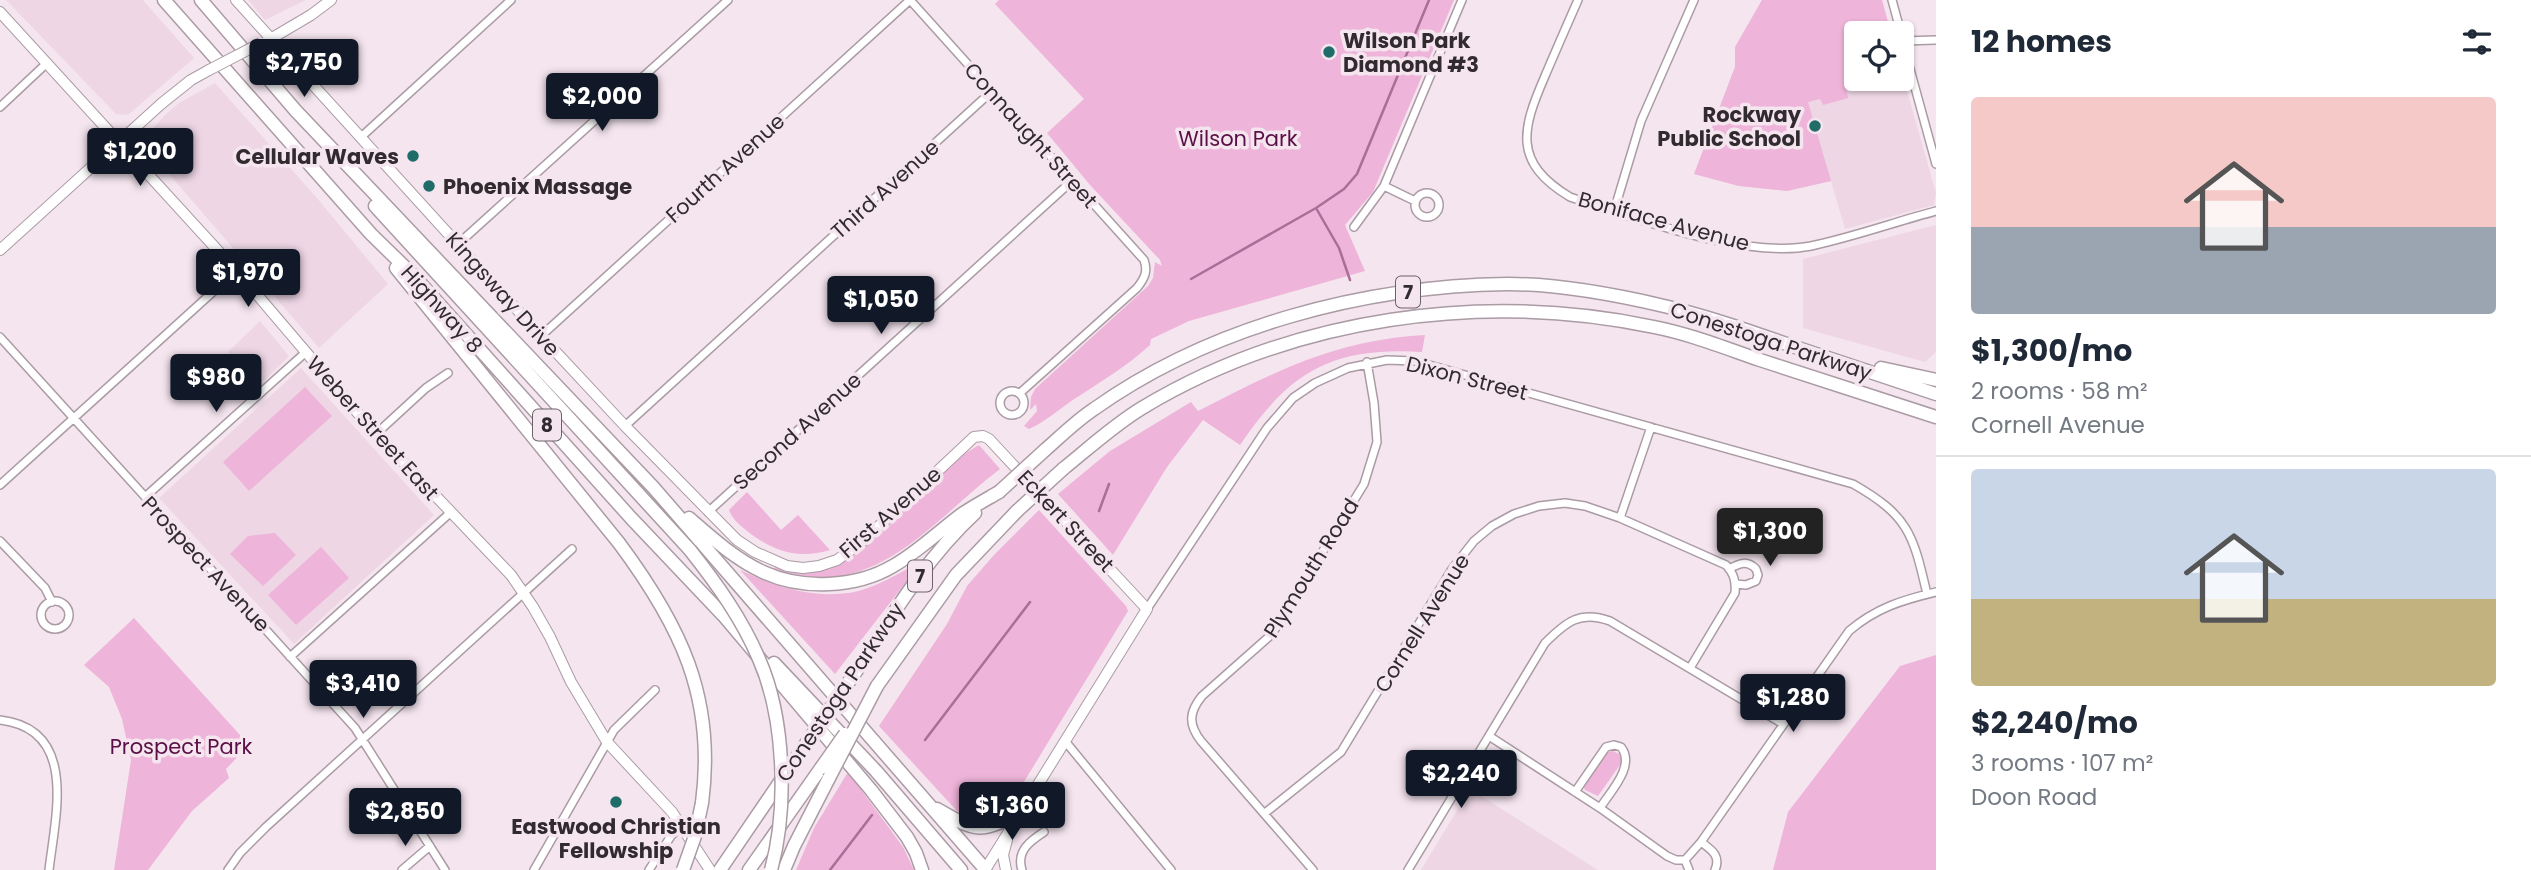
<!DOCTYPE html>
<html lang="en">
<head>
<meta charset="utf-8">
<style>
	:root { --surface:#fff; --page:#f6f6f7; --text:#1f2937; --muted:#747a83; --line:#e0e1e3; --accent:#111827 }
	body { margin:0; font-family:Poppins,sans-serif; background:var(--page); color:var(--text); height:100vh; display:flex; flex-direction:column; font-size:26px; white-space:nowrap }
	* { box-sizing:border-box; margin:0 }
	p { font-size:23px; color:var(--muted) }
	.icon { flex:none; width:38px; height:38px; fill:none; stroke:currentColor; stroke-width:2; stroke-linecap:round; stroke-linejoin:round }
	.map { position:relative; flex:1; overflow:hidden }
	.side { display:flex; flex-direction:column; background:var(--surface); width:595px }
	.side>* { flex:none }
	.fabs { position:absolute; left:1844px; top:21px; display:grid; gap:14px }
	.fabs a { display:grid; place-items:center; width:70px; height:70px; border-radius:7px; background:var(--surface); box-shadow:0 2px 5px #0004; font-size:35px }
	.price { position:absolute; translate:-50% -60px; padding:0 16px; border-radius:7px; background:var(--accent); color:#fff; font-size:23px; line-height:46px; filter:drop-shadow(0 2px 4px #0008) }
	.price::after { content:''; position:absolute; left:50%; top:42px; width:21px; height:16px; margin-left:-10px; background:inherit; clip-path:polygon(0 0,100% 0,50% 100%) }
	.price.active { background:#222; color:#fff }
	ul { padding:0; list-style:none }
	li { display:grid; align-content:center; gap:14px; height:371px; padding:0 35px }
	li+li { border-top:2px solid var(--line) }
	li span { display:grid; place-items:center; height:217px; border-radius:7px; color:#555 }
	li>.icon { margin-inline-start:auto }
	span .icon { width:126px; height:126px; fill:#fffc; stroke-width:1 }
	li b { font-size:30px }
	h2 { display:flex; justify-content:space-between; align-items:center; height:84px; padding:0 35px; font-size:30px }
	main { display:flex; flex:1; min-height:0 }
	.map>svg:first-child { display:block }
</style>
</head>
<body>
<main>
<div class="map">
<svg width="1936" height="870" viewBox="0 0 1936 870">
	<rect width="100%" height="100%" fill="#f5e5ef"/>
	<path fill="#eed6e5" d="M 6,0 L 143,0 L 194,58 L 128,115 L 116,114 Z
		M 248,0 L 306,0 L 265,20 Z
		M 1762,0 L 1882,0 L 1891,33 L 1857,33 L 1857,79 L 1902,79 L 1902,73 L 1936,193 L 1934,205 L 1845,229 L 1831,181 L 1787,191 L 1739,186 L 1694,174 L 1735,67 L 1735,47 Z
		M 215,83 L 317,198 L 388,284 L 319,348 L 145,146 L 146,136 L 164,116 L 179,103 Z
		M 1936,225 L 1936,352 L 1925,362 L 1803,328 L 1803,259 Z
		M 260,321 L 289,356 L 258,387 L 228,352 Z
		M 301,368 L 434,515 L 294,644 L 159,498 Z
		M 1470,789 L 1598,870 L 1421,870 Z"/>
	<path fill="#eeb4d9" d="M 999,0 L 1454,0 L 1373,192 L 1345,225 L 1365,271 L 1189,321 L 1151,339 L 1150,345 C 1128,365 1104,380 1079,396 C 1061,407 1047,421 1029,429 L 1024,426 L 1037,411 L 1036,404 L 1030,410 L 1031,397 L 1035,389 L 1148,286 L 1153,278 L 1155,262 L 1162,266 L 1160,260 L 1090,185 L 1047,133 L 1084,99 L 995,4 Z
		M 1762,0 L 1882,0 L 1890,30 L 1889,33 L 1857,33 C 1857,50 1862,75 1845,83 L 1848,98 L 1823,105 L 1820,99 L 1808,102 L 1831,181 L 1787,191 L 1739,186 L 1694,174 L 1735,67 L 1735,47 Z
		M 1425,335 L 1422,352 C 1332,347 1290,371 1240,445 L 1203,420 L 1167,467 L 1113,555 L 1058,494 L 1110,451 L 1191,402 L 1198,411 C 1276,371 1336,340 1425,335 Z
		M 305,387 L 332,416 L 249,491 L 223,462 Z
		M 979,445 L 1000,469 C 929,523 874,604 774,569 L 775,567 C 842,587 883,530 926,489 L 930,491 L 938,484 L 936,481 L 964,454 Z
		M 747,492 L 781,530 L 798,515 L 830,550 C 798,560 773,551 747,531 C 739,524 733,520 729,510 Z
		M 1039,510 L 1126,606 L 1128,611 L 1019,790 L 988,821 L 971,821 L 956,810 L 879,726 L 947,624 L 967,586 L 994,555 Z
		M 275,533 L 296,555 L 263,586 L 230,554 L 248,536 Z
		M 321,547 L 349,578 L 296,625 L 268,595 Z
		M 923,560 L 835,674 L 740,570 C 775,586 810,598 849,593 C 875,589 901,572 923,560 Z
		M 134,618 L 249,745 L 226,769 L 229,778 L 192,811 L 148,870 L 114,870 L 131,760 L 122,719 L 109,687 L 84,665 Z
		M 1936,655 L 1936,870 L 1773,870 L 1788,812 L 1900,666 Z
		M 1613,751 L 1621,755 L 1622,762 L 1598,796 L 1585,790 L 1583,785 L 1606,752 Z
		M 848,772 L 903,847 L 914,870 L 796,870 L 814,828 Z"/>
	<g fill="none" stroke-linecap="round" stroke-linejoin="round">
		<path stroke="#ab6e96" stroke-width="2.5" d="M 1316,208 L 1339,248 L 1350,280
			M 1191,279 L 1316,208 L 1344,189 L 1357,174 L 1429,0
			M 1099,511 L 1109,484
			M 925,740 L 1030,602
			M 830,870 L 872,815"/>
		<g stroke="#aa9ba4" stroke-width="10">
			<path id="street" d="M 910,0 L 1144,260 C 1148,271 1145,278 1137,288 L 1020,393
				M 1578,0 C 1567,25 1556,50 1545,76 C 1522,129 1512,162 1570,197 C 1636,218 1743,259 1811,246 C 1853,237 1895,222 1936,211
				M 1892,0 L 1901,33
				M 1902,40 L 1936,164
				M 1902,41 L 1936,40
				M 0,107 L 47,63
				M 360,138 L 511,0
				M 1384,186 L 1415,201
				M1415 205a12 12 0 1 1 24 0a12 12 0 1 1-24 0Z
				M 1614,211 L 1641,121 L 1694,0
				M 1354,227 L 1384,186 L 1462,0
				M 458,244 L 728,0
				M 541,336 L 910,0
				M 0,337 L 355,728 L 445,870
				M1000 403a12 12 0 1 1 24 0a12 12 0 1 1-24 0Z
				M 625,426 L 991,92
				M 377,433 L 426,388 L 448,373
				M 0,485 L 236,271
				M 145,497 L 306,352
				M 708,512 L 1073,180
				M 1620,518 L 1651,427
				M 0,541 L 45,588 L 52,602
				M 1729,569 C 1740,563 1747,560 1756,569 L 1758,575 L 1756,581 L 1746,585 L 1736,584
				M41 615a14 14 0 1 1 28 0a14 14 0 1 1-28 0Z
				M 1147,609 L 1267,428 L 1293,398 L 1315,383 L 1348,368 L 1387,360 L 1415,361 L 1853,484 C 1909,516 1913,534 1927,594
				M 290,657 L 450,513
				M 0,720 C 79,729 55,817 49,870
				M 1489,736 L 1600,808 L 1667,856 L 1676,860 L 1685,860 L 1701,842 L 1849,631 C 1876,608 1902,600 1936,592
				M 1065,741 L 1171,870
				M 1575,792 L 1606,747 L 1614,745 L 1621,747 C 1636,766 1610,792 1600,808
				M 1265,813 L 1341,752 L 1452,569 L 1474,541 L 1492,526 L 1514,514 L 1539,506 L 1565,503 L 1585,506 L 1620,518 L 1726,565 C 1734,574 1736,581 1735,593 L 1690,668
				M 1701,842 C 1712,850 1721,856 1715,870
				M 1685,860 L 1689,870
				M 228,870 L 240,853 L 266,827 L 572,549
				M 402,870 L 430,846
				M 534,870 L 614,730 L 655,690
				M 649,870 L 671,836 L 681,826
				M 1022,870 C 1016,851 1030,841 1044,832
				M 1313,870 L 1201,741 C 1188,724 1189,712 1202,696 L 1272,634 L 1364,484 L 1377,442 L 1374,403 L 1367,362
				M 1408,870 L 1545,643 C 1566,622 1580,610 1610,621 L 1783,724"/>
		</g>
		<g stroke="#aa9ba4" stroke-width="12">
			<path id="secondary" d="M 236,0 L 541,336 L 625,426 L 737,540 L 755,552 L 787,566 L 803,568 L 819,566 L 837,560 L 863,541 L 974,437 L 983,436 L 989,439 L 1147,609 L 985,870
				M 0,12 L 242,277 L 368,425 L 511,575 L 533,607 L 550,637 L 571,682 L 607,742 L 672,812 L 710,870
				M 267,41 L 311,15 L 331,0
				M 0,250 L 161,104 L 191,80 L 209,70
				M 1006,870 L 1003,855 L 1007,840"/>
		</g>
		<g stroke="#aa9ba4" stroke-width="15">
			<path id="highway" d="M 164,0 L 371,234 L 413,275 L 631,518 L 723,615 L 871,790 L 907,837 L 916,853 L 922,870
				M 201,0 L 296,111 L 653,487 L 985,869
				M 375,206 L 690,550
				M 396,268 L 619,543 C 680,625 716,697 702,803
				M 1881,368 L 1936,380
				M 1045,450 C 1061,436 1076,421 1094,409 C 1211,326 1364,286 1508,284 C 1557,284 1617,295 1664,306 C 1711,317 1755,333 1801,349 C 1846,364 1891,379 1936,394
				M 1063,469 C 1089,448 1114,425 1142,408 C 1293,317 1483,291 1654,327 C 1690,334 1725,348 1760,360 C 1819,379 1877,398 1936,417
				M 689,518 C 712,538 735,559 763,572 C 802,590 856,588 893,566 C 918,552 939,531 962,514 C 974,506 987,499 999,492
				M 774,663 L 876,771 L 961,870
				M 855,673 C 891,617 926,558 975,513
				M 877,686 L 956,575 L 1017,511
				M 937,809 C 977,832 979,834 1021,812
				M 720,870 L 801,751
				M 749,870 L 821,768
				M 784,870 L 794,846 L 829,778"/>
		</g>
		<use href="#street" stroke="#fff" stroke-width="7"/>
		<use href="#secondary" stroke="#fff" stroke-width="10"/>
		<use href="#highway" stroke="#fff" stroke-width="12"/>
		<g stroke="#aa9ba4" stroke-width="12" stroke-linecap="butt">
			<path id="secondary-bridge" d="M 209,70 L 261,43"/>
		</g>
		<g stroke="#aa9ba4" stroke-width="15" stroke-linecap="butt">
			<path id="highway-bridge" d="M 999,492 L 1045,450
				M 1017,511 L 1063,469
				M 690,550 C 717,584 742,619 759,659 C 785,718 788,808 771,870
				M 801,751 L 855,673
				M 821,768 L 845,734
				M 829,778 L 877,686
				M 683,870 L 695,836 L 702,803"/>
		</g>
		<use href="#secondary-bridge" stroke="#fff" stroke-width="10"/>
		<use href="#highway-bridge" stroke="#fff" stroke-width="12"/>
	</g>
	<g fill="#206c68" stroke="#f5e5ef" stroke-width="2.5">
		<circle cx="1329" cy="52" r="7"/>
		<circle cx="1815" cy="126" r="7"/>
		<circle cx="413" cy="156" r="7"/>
		<circle cx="429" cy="186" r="7"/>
		<circle cx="616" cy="802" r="7"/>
	</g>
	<g text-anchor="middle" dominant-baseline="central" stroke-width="7" stroke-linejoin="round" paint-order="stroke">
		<g fill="#f5e5ef" stroke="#6c6369" stroke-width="2">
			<rect x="1396" y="276.5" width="24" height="31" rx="5"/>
			<rect x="533" y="409.5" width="28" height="31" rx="5"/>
			<rect x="908" y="560.5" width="24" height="31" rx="5"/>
		</g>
		<g font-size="19" font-weight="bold" fill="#312b2f">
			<text x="1408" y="292">7</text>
			<text x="547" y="425">8</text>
			<text x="920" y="576">7</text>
		</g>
		<g font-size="21" font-weight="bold" fill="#312b2f" stroke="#f5e5ef" text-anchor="start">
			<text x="1343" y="40">Wilson Park<tspan x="1343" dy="24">Diamond #3</tspan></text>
			<text x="1801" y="114" text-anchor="end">Rockway<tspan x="1801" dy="24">Public School</tspan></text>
			<text x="399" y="156" text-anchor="end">Cellular Waves</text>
			<text x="443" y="186">Phoenix Massage</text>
			<text x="616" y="826" text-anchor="middle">Eastwood Christian<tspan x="616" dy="24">Fellowship</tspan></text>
		</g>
		<g font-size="21" fill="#312b2f" stroke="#f5e5ef">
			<text transform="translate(1031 135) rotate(48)">Connaught Street</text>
			<text transform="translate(725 168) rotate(-42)">Fourth Avenue</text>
			<text transform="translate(885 189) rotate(-42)">Third Avenue</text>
			<text transform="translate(1664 221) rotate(15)">Boniface Avenue</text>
			<text transform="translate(503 294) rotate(48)">Kingsway Drive</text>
			<text transform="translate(442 309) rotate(48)">Highway 8</text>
			<text transform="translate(1771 341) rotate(18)">Conestoga Parkway</text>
			<text transform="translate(1467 378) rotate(14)">Dixon Street</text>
			<text transform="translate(373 428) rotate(48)">Weber Street East</text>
			<text transform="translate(797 431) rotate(-42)">Second Avenue</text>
			<text transform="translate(890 512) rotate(-41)">First Avenue</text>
			<text transform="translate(1066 521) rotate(47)">Eckert Street</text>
			<text transform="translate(206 564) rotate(47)">Prospect Avenue</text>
			<text transform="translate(1311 568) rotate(-58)">Plymouth Road</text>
			<text transform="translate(1422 623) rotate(-58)">Cornell Avenue</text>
			<text transform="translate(840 692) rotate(-56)">Conestoga Parkway</text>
		</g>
		<g font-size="21" fill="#5a0f47" stroke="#f5e5ef">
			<text x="1238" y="138">Wilson Park</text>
			<text x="181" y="746">Prospect Park</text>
		</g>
	</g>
</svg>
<div class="fabs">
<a><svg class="icon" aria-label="locate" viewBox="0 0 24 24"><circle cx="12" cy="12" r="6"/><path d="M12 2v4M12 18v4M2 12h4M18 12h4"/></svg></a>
</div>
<b class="price" style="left:304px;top:99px">$2,750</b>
<b class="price" style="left:602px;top:133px">$2,000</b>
<b class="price" style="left:140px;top:188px">$1,200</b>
<b class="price" style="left:248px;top:309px">$1,970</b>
<b class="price" style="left:881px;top:336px">$1,050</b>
<b class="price" style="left:216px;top:414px">$980</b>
<b class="price active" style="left:1770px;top:568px">$1,300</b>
<b class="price" style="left:363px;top:720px">$3,410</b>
<b class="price" style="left:1793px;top:734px">$1,280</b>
<b class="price" style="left:1461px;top:810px">$2,240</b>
<b class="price" style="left:1012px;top:842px">$1,360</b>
<b class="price" style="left:405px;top:848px">$2,850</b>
</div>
<section class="side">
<h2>12 homes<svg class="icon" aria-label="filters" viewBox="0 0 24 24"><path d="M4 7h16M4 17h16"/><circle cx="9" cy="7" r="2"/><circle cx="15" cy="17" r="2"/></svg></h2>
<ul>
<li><span style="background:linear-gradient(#f6c9c9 60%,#9aa5b1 0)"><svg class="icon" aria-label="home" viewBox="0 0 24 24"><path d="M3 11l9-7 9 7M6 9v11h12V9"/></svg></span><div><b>$1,300/mo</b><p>2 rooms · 58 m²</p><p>Cornell Avenue</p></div></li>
<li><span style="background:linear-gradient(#c9d6e8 60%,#c2b280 0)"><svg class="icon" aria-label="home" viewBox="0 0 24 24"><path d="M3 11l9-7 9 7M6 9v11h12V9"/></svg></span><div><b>$2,240/mo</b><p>3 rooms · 107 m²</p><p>Doon Road</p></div></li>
</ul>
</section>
</main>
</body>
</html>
